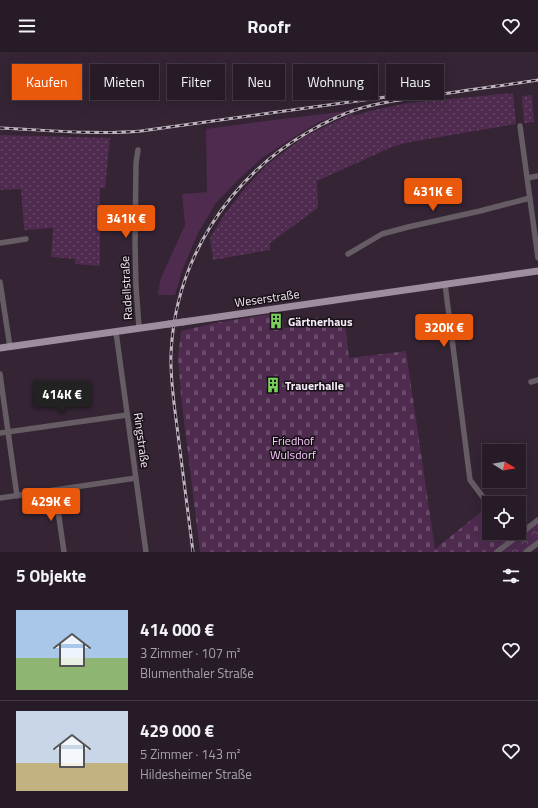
<!DOCTYPE html>
<html lang="de">
<head>
<meta charset="utf-8">
<style>
	:root { --surface:#271b27; --page:#332833; --text:#f1f3f6; --muted:#a4a1a7; --line:#433944; --accent:#ea580c }
	body { margin:0; font-family:"Titillium Web",sans-serif; background:var(--page); color:var(--text); height:100vh; display:flex; flex-direction:column; font-size:15px; white-space:nowrap }
	* { box-sizing:border-box; margin:0 }
	p { font-size:13px; color:var(--muted) }
	.icon { flex:none; width:22px; height:22px; fill:none; stroke:currentColor; stroke-width:2; stroke-linecap:round; stroke-linejoin:round }
	.map { position:relative; height:500px; overflow:hidden }
	.drawer { display:flex; flex-direction:column; background:var(--surface); flex:1 }
	.drawer>* { flex:none }
	.guide { position:absolute; left:12px; top:12px; width:514px; height:36px; display:flex; gap:8px }
	.needle { width:26px; rotate:101deg }
	.buttons { position:absolute; left:482px; top:392px; display:grid; gap:8px }
	.buttons a { display:grid; place-items:center; width:44px; height:44px; border-radius:0px; background:var(--surface); box-shadow:0 4px 16px #0002,0 0 0 1px var(--line); font-size:20px }
	.price { position:absolute; translate:-50% -34px; padding:0 9px; border-radius:4px; background:var(--accent); color:#fff; font-size:13px; line-height:26px; filter:drop-shadow(0 1px 2px #0008) }
	.price::after { content:''; position:absolute; left:50%; top:24px; width:12px; height:9px; margin-left:-6px; background:inherit; clip-path:polygon(0 0,100% 0,50% 100%) }
	.price.current { background:#222; color:#fff }
	ul { padding:0; list-style:none }
	li { display:flex; align-items:center; gap:12px; height:100px; padding:0 16px }
	li+li { border-top:1px solid var(--line) }
	li span { display:grid; place-items:center; flex:none; width:112px; height:80px; border-radius:0px; color:#555 }
	li>.icon { margin-inline-start:auto }
	span .icon { width:48px; height:48px; fill:#fffc; stroke-width:1 }
	li b { font-size:17px }
	h2 { display:flex; justify-content:space-between; align-items:center; height:48px; padding:0 16px; font-size:17px }
	.tag { padding:0 14px; border-radius:0px; background:var(--surface); box-shadow:0 4px 16px #0002,0 0 0 1px var(--line); font-size:14px; line-height:36px }
	.tag.current { background:var(--accent); color:#fff }
	header { display:flex; justify-content:space-between; align-items:center; height:52px; padding:0 16px; background:var(--surface); font-size:18px; font-weight:700 }
	.map>svg:first-child { display:block }
</style>
</head>
<body>
<header><svg class="icon" aria-label="menu" viewBox="0 0 24 24"><path d="M4 6h16M4 12h16M4 18h16"/></svg>Roofr<svg class="icon" aria-label="heart" viewBox="0 0 24 24"><path d="M12 20l-8-8c-3-5 5-10 8-4 3-6 11-1 8 4z"/></svg></header>
<div class="map">
<svg width="538" height="500" viewBox="0 0 538 500">
	<defs>
		<pattern id="forest-crowns" width="20" height="18" patternUnits="userSpaceOnUse"><rect width="20" height="18" fill="#4e2b4f"/><path d="M2 6a3 3 0 1 1 6 0M12 15a3 3 0 1 1 6 0" fill="none" stroke="#684a69"/></pattern>
		<pattern id="cemetery-stones" width="16" height="16" patternUnits="userSpaceOnUse"><rect width="16" height="16" fill="#4e2b4f"/><path d="M2 7V4a2 2 0 0 1 4 0v3zM10 15v-3a2 2 0 0 1 4 0v3z" fill="#684a69"/></pattern>
		<pattern id="garden-dots" width="8" height="8" patternUnits="userSpaceOnUse"><rect width="8" height="8" fill="#4e2b4f"/><path d="M2 2h.1M6 6h.1" fill="none" stroke="#684a69" stroke-width="1.8" stroke-linecap="round"/></pattern>
	</defs>
	<rect width="100%" height="100%" fill="#342434"/>
	<path fill="#4e2b4f" d="M 348,59 L 319,70 L 291,87 L 262,106 L 237,129 L 216,151 L 198,181 L 182,219 L 175,243 L 158,243 L 160,228 L 185,173 L 182,142 L 207,140 L 206,77 L 281,67 Z"/>
	<path fill="url(#forest-crowns)" d="M 538,471 L 538,488 L 523,500 L 492,500 L 511,485 L 514,488 Z"/>
	<path fill="url(#cemetery-stones)" d="M 281,260 L 284,276 L 313,272 L 313,267 L 317,266 L 319,276 L 345,273 L 349,306 L 406,299 L 435,497 L 487,455 L 489,457 L 489,481 L 508,481 L 511,485 L 492,500 L 200,500 L 181,344 L 178,305 L 181,279 L 215,271 Z"/>
	<path fill="url(#garden-dots)" d="M 513,41 L 516,72 L 405,91 L 392,95 L 317,129 L 318,156 L 270,191 L 270,198 L 213,208 L 210,186 L 224,163 L 245,136 L 268,112 L 304,85 L 353,61 L 354,64 L 369,59 L 407,51 Z
		M 532,43 L 534,70 L 524,71 L 522,44 Z
		M 0,83 L 110,86 L 105,136 L 100,136 L 100,214 L 75,212 L 75,207 L 51,205 L 53,176 L 24,178 L 21,137 L 0,138 Z"/>
	<g fill="none" stroke-linecap="round" stroke-linejoin="round">
		<path stroke="#655c64" stroke-width="5.5" d="M 520,74 L 538,206
			M 138,98 L 136,111 L 135,191 L 136,234 L 139,276
			M 527,126 L 538,124
			M 0,191 L 26,187
			M 348,202 L 382,182 L 408,175 L 480,159 L 530,146
			M 0,230 L 10,295
			M 445,232 L 470,428 L 489,453
			M 116,280 L 146,500
			M 0,322 L 17,444
			M 531,330 L 538,328
			M 0,381 L 127,363
			M 55,438 L 64,500
			M 0,446 L 136,426
			M 497,500 L 538,468
			M 526,500 L 538,491"/>
		<path stroke="#9e8d9e" stroke-width="7" d="M 183,270 L 538,219
			M 0,296 L 169,272"/>
		<g stroke="#c0b4c0" stroke-width="3">
			<path id="rail" d="M 0,76 C 47,78 94,83 141,79 L 386,45
				M 193,500 C 188,461 183,422 178,383 C 175,357 170,329 171,302 C 175,208 229,125 310,79 C 324,71 340,63 355,58 C 384,49 413,46 443,42 C 474,37 506,33 538,28"/>
		</g>
		<use href="#rail" stroke="#171017" stroke-width="1.5" stroke-dasharray="4.5" stroke-linecap="butt"/>
		<path stroke="#9e8d9e" stroke-width="7" d="M 169,272 L 183,270"/>
	</g>
	<defs>
		<g id="building-bare" transform="scale(1.2)"><path d="M-4-6H4V6H1V3H-1V6H-4ZM-2.5-4.3h1.7v1.8h-1.7ZM.8-4.3h1.7v1.8H.8ZM-2.5-1h1.7V.8h-1.7ZM.8-1h1.7V.8H.8Z" fill="#78d158" stroke="#171017" stroke-width="2.5" paint-order="stroke"/></g>
	</defs>
	<g fill-rule="evenodd">
		<use href="#building-bare" x="276" y="269"/>
		<use href="#building-bare" x="273" y="333"/>
	</g>
	<g text-anchor="middle" dominant-baseline="central" stroke-width="3" stroke-linejoin="round" paint-order="stroke">
		<g font-size="12" fill="#f5eaf5" stroke="#171017">
			<text transform="translate(126 236) rotate(-93)">Radellstraße</text>
			<text transform="translate(267 246) rotate(-8)">Weserstraße</text>
			<text transform="translate(142 388) rotate(82)">Ringstraße</text>
		</g>
		<g font-size="12" font-weight="bold" fill="#f5eaf5" stroke="#171017" text-anchor="start">
			<text x="288" y="269">Gärtnerhaus</text>
			<text x="285" y="333">Trauerhalle</text>
		</g>
		<g font-size="12" fill="#f9c9fa" stroke="#171017">
			<text x="293" y="388">Friedhof<tspan x="293" dy="14">Wulsdorf</tspan></text>
		</g>
	</g>
</svg>
<div class="buttons">
<a><svg class="needle" viewBox="-14 -14 28 28"><path d="M0-13l5 13h-10z" fill="#e53935"/><path d="M0 13l5-13h-10z" fill="#a4a1a7"/></svg></a>
<a><svg class="icon" aria-label="locate" viewBox="0 0 24 24"><circle cx="12" cy="12" r="6"/><path d="M12 2v4M12 18v4M2 12h4M18 12h4"/></svg></a>
</div>
<b class="price" style="left:433px;top:160px">431K €</b>
<b class="price" style="left:126px;top:187px">341K €</b>
<b class="price" style="left:444px;top:296px">320K €</b>
<b class="price current" style="left:62px;top:363px">414K €</b>
<b class="price" style="left:51px;top:470px">429K €</b>
<div class="guide">
<a class="tag current">Kaufen</a>
<a class="tag">Mieten</a>
<a class="tag">Filter</a>
<a class="tag">Neu</a>
<a class="tag">Wohnung</a>
<a class="tag">Haus</a>
</div>
</div>
<section class="drawer">
<h2>5 Objekte<svg class="icon" aria-label="filters" viewBox="0 0 24 24"><path d="M4 7h16M4 17h16"/><circle cx="9" cy="7" r="2"/><circle cx="15" cy="17" r="2"/></svg></h2>
<ul>
<li><span style="background:linear-gradient(#a9c7e8 60%,#8fb573 0)"><svg class="icon" aria-label="home" viewBox="0 0 24 24"><path d="M3 11l9-7 9 7M6 9v11h12V9"/></svg></span><div><b>414 000 €</b><p>3 Zimmer · 107 m²</p><p>Blumenthaler Straße</p></div><svg class="icon" aria-label="heart" viewBox="0 0 24 24"><path d="M12 20l-8-8c-3-5 5-10 8-4 3-6 11-1 8 4z"/></svg></li>
<li><span style="background:linear-gradient(#c9d6e8 65%,#c2b280 0)"><svg class="icon" aria-label="home" viewBox="0 0 24 24"><path d="M3 11l9-7 9 7M6 9v11h12V9"/></svg></span><div><b>429 000 €</b><p>5 Zimmer · 143 m²</p><p>Hildesheimer Straße</p></div><svg class="icon" aria-label="heart" viewBox="0 0 24 24"><path d="M12 20l-8-8c-3-5 5-10 8-4 3-6 11-1 8 4z"/></svg></li>
</ul>
</section>
</body>
</html>
